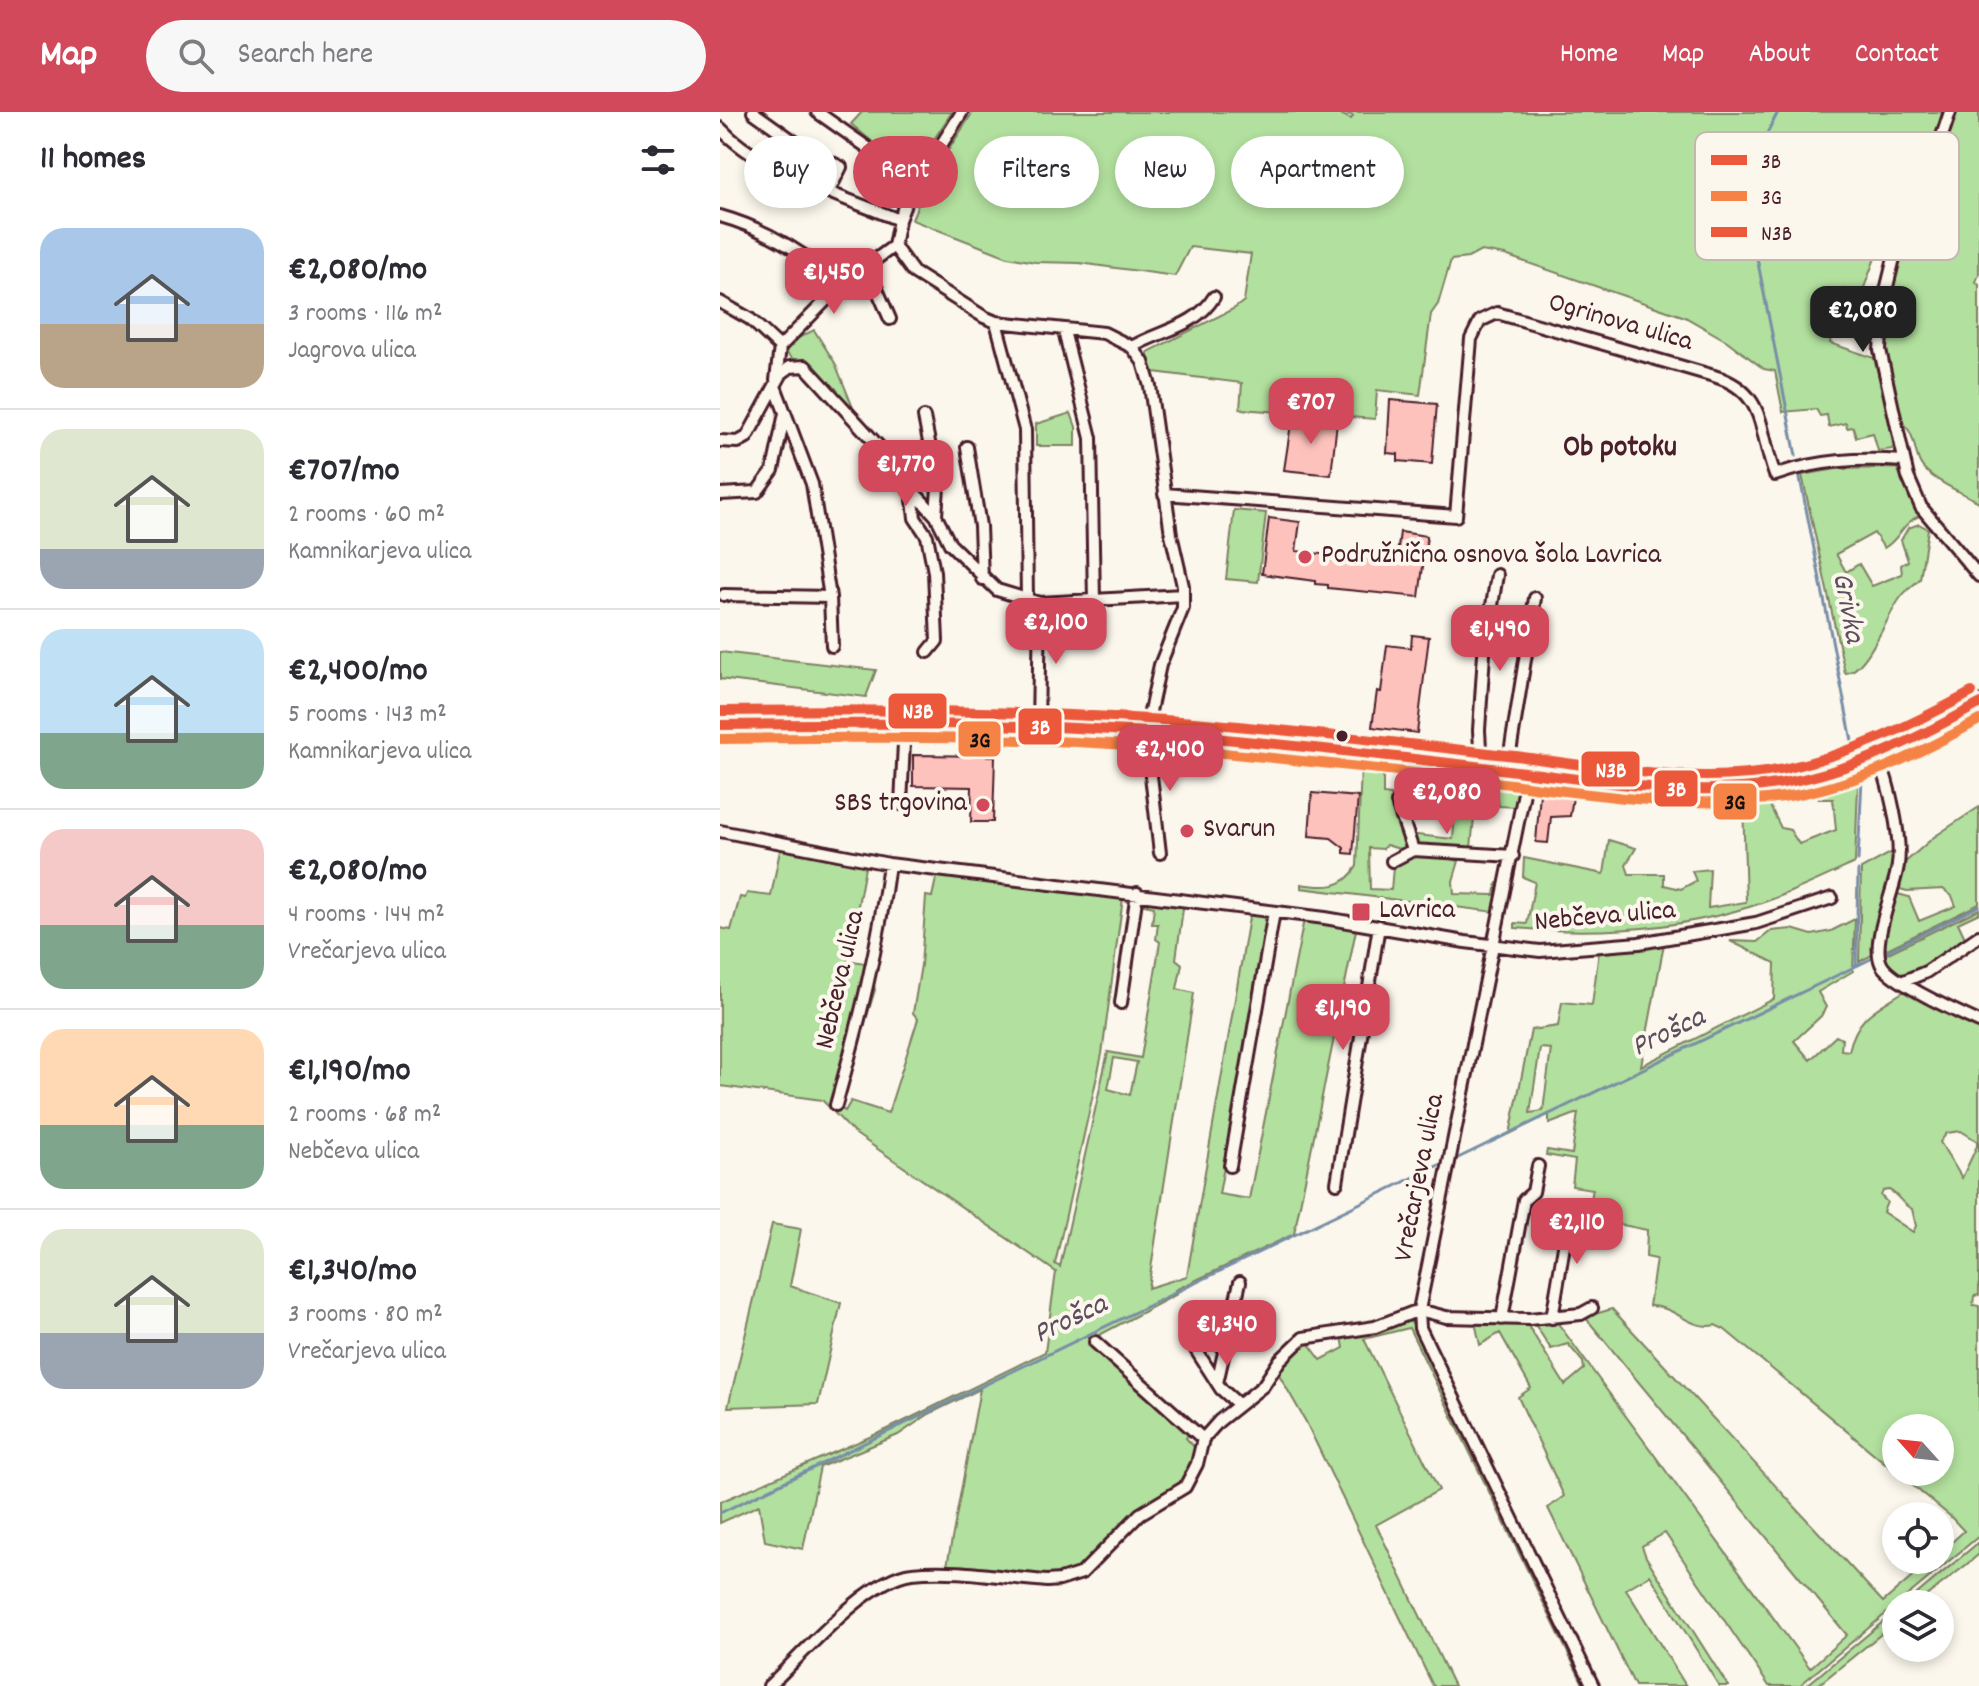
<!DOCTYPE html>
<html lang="en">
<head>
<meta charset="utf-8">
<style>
	:root { --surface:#fff; --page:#f7f7f7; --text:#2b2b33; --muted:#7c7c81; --line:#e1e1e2; --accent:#d1495b }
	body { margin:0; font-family:Dekko,sans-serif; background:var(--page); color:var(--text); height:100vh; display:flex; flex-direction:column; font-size:30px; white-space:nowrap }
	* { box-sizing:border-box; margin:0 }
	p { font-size:26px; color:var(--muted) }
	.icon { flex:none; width:44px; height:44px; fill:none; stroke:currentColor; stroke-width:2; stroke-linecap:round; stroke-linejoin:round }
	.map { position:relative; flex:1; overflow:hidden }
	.details { display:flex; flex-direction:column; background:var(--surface); width:720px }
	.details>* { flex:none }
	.top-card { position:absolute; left:24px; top:24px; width:760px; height:72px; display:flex; gap:16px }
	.needle { width:52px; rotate:297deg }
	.fabs { position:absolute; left:1162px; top:1302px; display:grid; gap:16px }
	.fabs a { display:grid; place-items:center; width:72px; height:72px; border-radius:50%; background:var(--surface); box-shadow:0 4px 12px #0003; font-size:40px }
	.price { position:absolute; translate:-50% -68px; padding:0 18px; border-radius:16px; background:var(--accent); color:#fff; font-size:26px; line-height:52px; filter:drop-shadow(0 2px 4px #0008) }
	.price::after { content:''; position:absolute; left:50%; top:48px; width:24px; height:18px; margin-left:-12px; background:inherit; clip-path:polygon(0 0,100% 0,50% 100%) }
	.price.selected { background:#222; color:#fff }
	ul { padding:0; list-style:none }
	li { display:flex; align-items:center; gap:24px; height:200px; padding:0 40px }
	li+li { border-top:2px solid var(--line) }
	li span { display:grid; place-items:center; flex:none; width:224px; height:160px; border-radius:24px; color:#555 }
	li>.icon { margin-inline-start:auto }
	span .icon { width:96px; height:96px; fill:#fffc; stroke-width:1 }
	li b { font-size:34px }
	h2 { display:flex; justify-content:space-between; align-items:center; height:96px; padding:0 40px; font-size:34px }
	.pill { padding:0 28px; border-radius:36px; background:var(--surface); box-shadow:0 4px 12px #0003; font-size:28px; line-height:72px }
	.pill.selected { background:var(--accent); color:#fff }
	header { display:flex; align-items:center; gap:48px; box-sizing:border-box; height:112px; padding:0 40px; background:var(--accent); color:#fff }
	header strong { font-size:38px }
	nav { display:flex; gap:44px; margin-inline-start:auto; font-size:28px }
	.search { width:560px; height:72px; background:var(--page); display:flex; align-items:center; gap:20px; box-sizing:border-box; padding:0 28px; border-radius:44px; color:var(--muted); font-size:30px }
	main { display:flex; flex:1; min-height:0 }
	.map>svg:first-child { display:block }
</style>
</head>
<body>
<header>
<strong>Map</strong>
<div class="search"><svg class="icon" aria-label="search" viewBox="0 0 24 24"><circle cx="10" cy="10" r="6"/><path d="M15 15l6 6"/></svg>Search here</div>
<nav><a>Home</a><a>Map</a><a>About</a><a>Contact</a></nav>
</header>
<main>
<section class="details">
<h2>11 homes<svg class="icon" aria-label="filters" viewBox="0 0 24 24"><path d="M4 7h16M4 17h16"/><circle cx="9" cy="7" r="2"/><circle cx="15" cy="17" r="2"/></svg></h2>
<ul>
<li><span style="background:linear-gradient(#a9c7e8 60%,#b9a48a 0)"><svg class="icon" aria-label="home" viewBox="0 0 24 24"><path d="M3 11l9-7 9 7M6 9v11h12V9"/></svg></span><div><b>€2,080/mo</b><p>3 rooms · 116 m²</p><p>Jagrova ulica</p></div></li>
<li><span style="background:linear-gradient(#dfe7d0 75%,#9aa5b1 0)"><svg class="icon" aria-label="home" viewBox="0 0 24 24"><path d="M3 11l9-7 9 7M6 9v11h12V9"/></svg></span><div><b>€707/mo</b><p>2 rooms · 60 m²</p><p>Kamnikarjeva ulica</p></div></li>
<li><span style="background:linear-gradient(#bfe0f5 65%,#7fa58c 0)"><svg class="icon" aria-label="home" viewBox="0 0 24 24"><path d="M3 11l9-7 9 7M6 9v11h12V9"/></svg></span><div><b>€2,400/mo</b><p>5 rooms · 143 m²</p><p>Kamnikarjeva ulica</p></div></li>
<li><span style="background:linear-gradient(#f6c9c9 60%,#7fa58c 0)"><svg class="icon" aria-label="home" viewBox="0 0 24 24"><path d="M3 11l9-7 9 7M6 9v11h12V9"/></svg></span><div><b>€2,080/mo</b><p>4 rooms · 144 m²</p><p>Vrečarjeva ulica</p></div></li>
<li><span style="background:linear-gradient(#ffd9b3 60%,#7fa58c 0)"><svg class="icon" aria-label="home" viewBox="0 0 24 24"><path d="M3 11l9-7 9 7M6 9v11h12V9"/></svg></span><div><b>€1,190/mo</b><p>2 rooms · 68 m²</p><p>Nebčeva ulica</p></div></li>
<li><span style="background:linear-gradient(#dfe7d0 65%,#9aa5b1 0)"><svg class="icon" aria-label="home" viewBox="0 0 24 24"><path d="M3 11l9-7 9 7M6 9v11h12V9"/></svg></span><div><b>€1,340/mo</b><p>3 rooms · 80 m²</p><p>Vrečarjeva ulica</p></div></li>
</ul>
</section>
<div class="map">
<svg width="1259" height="1574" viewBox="0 0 1259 1574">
	<rect width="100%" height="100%" fill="#fbf7ec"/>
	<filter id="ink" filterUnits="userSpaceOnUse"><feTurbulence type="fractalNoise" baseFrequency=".0125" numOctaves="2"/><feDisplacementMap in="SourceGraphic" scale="16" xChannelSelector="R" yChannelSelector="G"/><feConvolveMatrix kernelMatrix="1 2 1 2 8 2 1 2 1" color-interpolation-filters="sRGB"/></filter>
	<g filter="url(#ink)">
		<path fill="#b2e09e" stroke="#7e8064" stroke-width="2" fill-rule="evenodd" d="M 142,0 L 232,0 L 191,62 L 131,12 Z
			M 253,0 L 616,0 L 631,7 L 633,4 L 623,0 L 1222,0 L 1210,47 L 1201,44 L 1182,78 L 1182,91 L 1162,127 L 1141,184 L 1124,177 L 1114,201 L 1110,231 L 1154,246 L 1172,313 L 1173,337 L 1158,339 L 1153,321 L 1136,325 L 1133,315 L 1127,316 L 1126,311 L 1109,315 L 1107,303 L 1100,304 L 1096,297 L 1063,300 L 1055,259 L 1044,257 L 1007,229 L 965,205 L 785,143 L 761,139 L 748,146 L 731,148 L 718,192 L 711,202 L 700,283 L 657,278 L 655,307 L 520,297 L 522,271 L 434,260 L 428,248 L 428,240 L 515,196 L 524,189 L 531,142 L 470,135 L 455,164 L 359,151 L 315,150 L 288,145 L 192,108 L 205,74 Z
			M 1235,0 L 1259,0 L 1259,162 L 1256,170 L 1259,173 L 1259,390 C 1244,382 1207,366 1200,351 C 1193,337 1196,322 1182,311 L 1166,245 L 1171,183 L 1183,140 L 1218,65 Z
			M 94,218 L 115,251 L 134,298 L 88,249 L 73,247 L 60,235 Z
			M 351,301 L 356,315 L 356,334 L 316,334 L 316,312 Z
			M 1177,356 L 1199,404 C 1182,411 1179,428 1164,436 L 1154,421 L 1116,442 L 1126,460 L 1139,452 L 1152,474 L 1182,462 L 1181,453 L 1188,449 L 1181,428 L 1188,416 L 1199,412 L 1208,417 L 1200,467 C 1194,473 1186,478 1181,485 C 1167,503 1147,560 1125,561 L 1082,363 L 1116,357 Z
			M 514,398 L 546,401 L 538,470 L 506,467 Z
			M 0,540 L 156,558 L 146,585 L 0,567 Z
			M 641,655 L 663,658 L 663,682 L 671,683 L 685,734 L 683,738 L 666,733 L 663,737 L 649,736 L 650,777 L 671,778 L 673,755 C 696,740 714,742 739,749 L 733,769 L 734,782 L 775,783 L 777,771 L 781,771 L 775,800 L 581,776 L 581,772 C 605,776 624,777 637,754 Z
			M 1135,666 L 1138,673 L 1135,751 C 1096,769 1057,788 1015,799 C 945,819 868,822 795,816 L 795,811 L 807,812 L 815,770 L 803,765 L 804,746 L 884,762 L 889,728 L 916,736 L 906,753 L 909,762 L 944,762 L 944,773 L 961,777 L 976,769 L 972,759 L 990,757 L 988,796 L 1026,790 L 1023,689 L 1047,688 L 1061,716 L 1070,718 L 1079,732 L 1116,718 L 1113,687 L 1098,687 L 1097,677 Z
			M 762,668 L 799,675 L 797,695 L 779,694 L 778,688 L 756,687 L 751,735 L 747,740 L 699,736 L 688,722 L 733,727 L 736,690 L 754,678 Z
			M 1259,695 L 1259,792 L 1161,840 L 1164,821 L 1178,782 L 1189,785 L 1199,809 L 1236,794 L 1232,784 L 1223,777 L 1187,779 L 1180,777 L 1182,753 L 1214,725 Z
			M 61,733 L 146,750 L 128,848 L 150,852 L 155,878 L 119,995 L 125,999 L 131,989 L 168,1001 L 198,907 L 193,901 L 201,853 L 206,784 L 212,785 L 217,762 L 399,782 L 403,786 L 382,942 L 335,1152 L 340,1155 L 388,940 L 421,946 L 440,830 L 436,827 L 438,812 L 432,812 L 434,795 L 419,792 L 420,785 L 464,790 L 456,847 L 462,852 L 457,877 L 474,881 L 428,1176 L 467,1164 L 530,800 L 550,803 L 499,1082 L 529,1087 L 584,807 L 637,813 L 574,1122 L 455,1178 L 457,1182 L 370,1228 L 470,1319 L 466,1326 L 474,1335 L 478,1332 L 467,1368 L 433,1391 L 370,1451 L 343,1465 L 226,1459 L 260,1277 L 209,1302 L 178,1323 L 100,1355 L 83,1437 L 45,1429 L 39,1393 L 0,1411 L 0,1390 L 168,1317 L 325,1240 L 336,1160 L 133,1020 L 102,988 L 0,974 L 0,816 L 11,818 L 20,785 L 25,786 L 27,781 L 51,784 ZM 394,946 L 417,950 L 410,983 L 388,977 Z
			M 1174,739 L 1170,777 L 1155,819 L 1154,842 L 1139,850 L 1141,757 Z
			M 1259,797 L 1259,801 L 1238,811 L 1246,828 L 1193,863 C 1175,864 1170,858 1162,844 Z
			M 1135,807 L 1133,859 L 1098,880 L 1106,895 L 1101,904 L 1074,929 L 1090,948 L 1116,924 L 1122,927 L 1121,938 L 1129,939 C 1137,903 1157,897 1186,878 L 1259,914 L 1259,1183 L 1254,1184 L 1253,1193 L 1259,1194 L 1259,1424 L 1079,1574 L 1049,1574 L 945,1421 L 922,1434 L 926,1445 L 1008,1574 L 999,1574 L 930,1463 L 906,1477 L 966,1574 L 915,1574 L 828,1396 L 844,1384 L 798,1285 L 811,1276 L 780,1221 L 760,1233 L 755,1210 L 807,1212 L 845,1273 L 864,1257 L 863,1250 L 848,1232 L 831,1237 L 814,1211 L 837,1210 L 1090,1556 L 1127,1523 L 865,1205 L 892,1197 L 1163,1490 L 1212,1448 L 1220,1448 L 1220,1441 L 1244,1419 L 1230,1404 L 1176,1360 L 1220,1360 L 1220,1316 L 1176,1316 L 1176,1360 L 1004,1217 L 995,1213 C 970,1219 955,1193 929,1194 L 936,1147 L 926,1145 L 927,1118 L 888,1110 L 881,1136 L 862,1134 L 873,1077 L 852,1074 L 855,1048 L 826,1043 L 827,1038 L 852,1042 L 858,1001 L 829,1012 L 829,1002 L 790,1022 L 811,918 L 838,914 L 842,890 L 872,893 L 879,839 L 944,832 L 921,954 L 1054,887 L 1055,851 L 1010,829 L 1037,830 L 1051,819 L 1072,817 L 1092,823 L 1111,819 ZM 820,936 L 831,937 L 823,999 L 810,1001 ZM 1241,1019 L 1257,1029 L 1257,1034 L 1242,1066 L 1220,1030 L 1227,1021 ZM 1169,1078 C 1179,1083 1181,1092 1192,1097 L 1196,1114 L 1193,1120 L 1163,1100 L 1167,1090 L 1161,1084 L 1163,1079 Z
			M 52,1112 L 81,1117 L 70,1174 L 121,1191 L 98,1292 L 8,1295 Z
			M 687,1209 L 695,1212 L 869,1574 L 864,1574 L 689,1216 L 644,1227 L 719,1378 L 656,1413 L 734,1574 L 713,1574 L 586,1310 L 557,1259 L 567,1244 L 586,1228 L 601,1248 L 624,1236 L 622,1224 Z
			M 1259,1430 L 1259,1442 C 1239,1460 1217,1474 1197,1492 L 1185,1492 Z
			M 1176,1499 L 1176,1510 L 1097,1574 L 1086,1574 Z"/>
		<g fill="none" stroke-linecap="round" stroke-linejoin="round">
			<path stroke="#788ea6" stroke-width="3" d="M 1058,0 L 1029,57 L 1026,90 L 1076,344
				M 1079,361 L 1134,639
				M 1138,748 L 1142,666
				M 1161,842 L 1259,794
				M 1136,854 L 1138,759
				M 736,1047 L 1155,845
				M 0,1401 L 719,1053"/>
		</g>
		<path fill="#fec2bc" stroke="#4a1f2b" stroke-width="2" d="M 670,288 L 717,292 L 712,352 L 678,349 L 678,342 L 667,341 Z
			M 572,305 L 617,310 L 611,363 L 564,358 Z
			M 549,406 L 580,410 L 576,439 L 676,451 L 680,420 L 707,424 L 699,485 L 608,476 L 608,473 L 595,472 L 595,469 L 542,462 Z
			M 692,523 L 709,525 L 697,621 L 652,615 L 657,579 L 661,580 L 667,533 L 691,536 Z
			M 193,643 L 275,644 L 273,710 L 251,710 L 252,675 L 193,674 Z
			M 592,681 L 638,685 L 633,742 L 624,741 L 624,736 L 611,726 L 589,724 Z
			M 820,681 L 853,685 L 850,704 L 831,705 L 828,731 L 816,730 Z"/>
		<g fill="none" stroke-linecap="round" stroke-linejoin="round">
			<g stroke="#4a1f2b" stroke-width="16">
				<path id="street" d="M 33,0 L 89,40 L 121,55 L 109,79
					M 97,0 L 154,40 L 192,77
					M 1230,0 L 1206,72 L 1174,146 L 1163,191 L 1160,238 L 1188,365 L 1201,395 L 1259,464
					M 0,16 C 42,61 122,84 179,108
					M 0,104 C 44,116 87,143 122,172
					M 174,134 L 193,160 L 264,205 L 276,210 L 384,221 L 412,235 L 423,250 L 430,274 L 451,422 L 463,474 L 463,496 L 440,553 L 429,604 L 430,655 L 440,741
					M 174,134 L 179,108 L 187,87 L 242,0
					M 146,152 L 170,207
					M 0,190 L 30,207 L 60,235
					M 276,210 L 305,318 L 307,488
					M 344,219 L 371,326 L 374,489
					M 412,235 C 441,218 476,215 494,185
					M 56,268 L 60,235 L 122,172 L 174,134
					M 55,274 L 92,372 L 110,485 L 112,534
					M 204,305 L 218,375 L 216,404
					M 0,329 L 18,330 L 27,325 L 62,261 L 70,255 L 85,254 L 174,351 L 191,377 L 216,404 L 230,432 L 277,478 L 320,491 L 463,483
					M 247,335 L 260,414 L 262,467
					M 192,379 L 195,406 L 207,424 L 214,460 L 217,529 L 208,540
					M 0,382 L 37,380 L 53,358 L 65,301
					M 444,382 L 736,404 L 751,227 L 760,209 L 777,201 L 994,264 C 1047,280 1038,318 1055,363 C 1097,348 1139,346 1183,349
					M 4,483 L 110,485
					M 318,616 L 320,491
					M 1158,644 C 1169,671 1182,725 1178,753 C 1175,778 1148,835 1163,855 C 1176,872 1237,900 1259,910
					M 761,655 L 759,618 L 764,542 L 777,463
					M 787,659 L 815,486
					M 808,661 L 699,1198 L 700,1216 L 873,1574
					M 677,691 L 693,738
					M 181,692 L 185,610
					M 0,719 L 169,752 L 605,806 L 745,830 L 820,839 L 919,831 L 1036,811 L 1112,786
					M 672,749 L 693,738 L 793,744
					M 1184,869 L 1206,860 L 1259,824
					M 401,891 L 417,781
					M 116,993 C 139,911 158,837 169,752
					M 510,1054 L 554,800
					M 617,1071 L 659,814
					M 832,1206 L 850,1098
					M 782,1207 L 804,1088 L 813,1080 L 818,1054
					M 375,1230 L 483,1327
					M 476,1238 L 501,1277 L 518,1292
					M 497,1271 L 520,1170
					M 49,1574 C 81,1544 149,1465 192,1461 C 235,1456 284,1466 327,1469 L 340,1468 L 362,1461 L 420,1402 L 465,1375 L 477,1352 L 483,1327 L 499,1309 L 543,1274 L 560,1248 L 583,1226 L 655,1215 L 699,1198 L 726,1205 L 809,1207 L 861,1202 L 872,1196"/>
			</g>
			<g stroke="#4a1f2b" stroke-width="22">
				<path id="primary" d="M 0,613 L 185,610 L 458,623 L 650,641 L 933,675 L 1001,678 L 1064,671 L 1130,654 L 1211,619 L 1259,592"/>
			</g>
			<use href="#street" stroke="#fbf7ec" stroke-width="10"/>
			<use href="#primary" stroke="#fcdcac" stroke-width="16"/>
			<g stroke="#fbf7ec" stroke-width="16">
				<path id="bus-1" d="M 0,613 C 154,611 309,610 462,623 C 571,633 680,645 788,658 C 879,669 972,687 1063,671 C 1133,659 1198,626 1259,592"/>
			</g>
			<g stroke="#fbf7ec" stroke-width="16">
				<path id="bus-2" d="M 0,627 C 154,625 309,624 462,637 C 567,647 671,658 775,670 C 871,682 967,699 1063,685 C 1132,675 1199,642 1259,608"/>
			</g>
			<g stroke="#fbf7ec" stroke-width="16">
				<path id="bus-3" d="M 0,599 C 153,597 307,598 460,609 C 575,618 689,632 803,645 C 888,656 979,674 1064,657 C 1131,642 1192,613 1252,580"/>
			</g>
			<use href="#bus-1" stroke="#ec593a" stroke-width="10"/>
			<use href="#bus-2" stroke="#f58345" stroke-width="10"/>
			<use href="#bus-3" stroke="#ec593a" stroke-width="10"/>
		</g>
	</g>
	<g fill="#d1495b" stroke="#fbf7ec" stroke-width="3">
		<circle cx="585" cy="445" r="8"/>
		<circle cx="263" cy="693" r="8"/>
		<circle cx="467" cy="719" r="8"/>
		<rect x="631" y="790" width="20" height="20" rx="4"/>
	</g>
	<circle fill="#4a1f2b" stroke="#fbf7ec" stroke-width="3" cx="622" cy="624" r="7"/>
	<g text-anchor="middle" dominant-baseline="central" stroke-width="8" stroke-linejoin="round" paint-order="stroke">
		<g font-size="28" fill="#4a1f2b" stroke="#fbf7ec">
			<text transform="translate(900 212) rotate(16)">Ogrinova ulica</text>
			<text transform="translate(885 806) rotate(-5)">Nebčeva ulica</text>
			<text transform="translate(122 868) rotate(-77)">Nebčeva ulica</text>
			<text transform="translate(701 1066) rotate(-79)">Vrečarjeva ulica</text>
		</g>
		<g font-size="28" fill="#4a1f2b" stroke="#fbf7ec" text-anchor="start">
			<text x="601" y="445">Podružnična osnova šola Lavrica</text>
			<text x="247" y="693" text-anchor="end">SBS trgovina</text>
			<text x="483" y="719">Svarun</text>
			<text x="659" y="800">Lavrica</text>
		</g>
		<g font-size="30" font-weight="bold" fill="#4a1f2b" stroke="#fbf7ec">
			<text x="900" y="337">Ob potoku</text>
		</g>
		<g font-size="30" font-style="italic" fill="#5d4d5e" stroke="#fbf7ec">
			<text transform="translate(1126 496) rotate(79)">Grivka</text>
			<text transform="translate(949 922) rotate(-26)">Prošca</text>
			<text transform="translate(351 1209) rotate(-26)">Prošca</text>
		</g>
	</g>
	<rect x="975" y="20" width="264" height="128" rx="12" fill="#fbf7ec" stroke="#c6b6b2" stroke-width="2"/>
	<rect x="991" y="43" width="36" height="10" fill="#ec593a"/>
	<rect x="991" y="79" width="36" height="10" fill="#f58345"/>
	<rect x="991" y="115" width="36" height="10" fill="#ec593a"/>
	<g font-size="22" fill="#4a1f2b">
		<text x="1041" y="56">3B</text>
		<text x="1041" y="92">3G</text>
		<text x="1041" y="128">N3B</text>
	</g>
	<g stroke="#fbf7ec" stroke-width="3">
		<rect x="167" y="580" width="61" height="38" rx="8" fill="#ec593a"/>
		<rect x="297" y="595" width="46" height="39" rx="8" fill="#ec593a"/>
		<rect x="237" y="608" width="45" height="38" rx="8" fill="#f58345"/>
		<rect x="860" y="638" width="61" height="38" rx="8" fill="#ec593a"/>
		<rect x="933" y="657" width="46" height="39" rx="8" fill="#ec593a"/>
		<rect x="992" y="670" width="46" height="39" rx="8" fill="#f58345"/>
	</g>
	<g font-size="22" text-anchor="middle" font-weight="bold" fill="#fff">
		<text x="198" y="606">N3B</text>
		<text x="320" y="622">3B</text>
		<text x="891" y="665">N3B</text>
		<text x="956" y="684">3B</text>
	</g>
	<g font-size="22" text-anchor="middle" font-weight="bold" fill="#111">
		<text x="260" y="635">3G</text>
		<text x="1015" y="697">3G</text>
	</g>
</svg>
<div class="fabs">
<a><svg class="needle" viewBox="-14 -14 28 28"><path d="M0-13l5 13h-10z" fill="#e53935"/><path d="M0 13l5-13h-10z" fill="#7c7c81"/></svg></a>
<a><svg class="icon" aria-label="locate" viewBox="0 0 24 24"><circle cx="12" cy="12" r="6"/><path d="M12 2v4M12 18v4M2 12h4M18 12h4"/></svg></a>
<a><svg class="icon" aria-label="layers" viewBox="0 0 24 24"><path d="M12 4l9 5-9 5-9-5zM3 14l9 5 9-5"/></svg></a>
</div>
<b class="price" style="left:114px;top:204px">€1,450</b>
<b class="price selected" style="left:1143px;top:242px">€2,080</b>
<b class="price" style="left:591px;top:334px">€707</b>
<b class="price" style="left:186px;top:396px">€1,770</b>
<b class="price" style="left:336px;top:554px">€2,100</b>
<b class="price" style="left:780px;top:561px">€1,490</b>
<b class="price" style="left:450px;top:681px">€2,400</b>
<b class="price" style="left:727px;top:724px">€2,080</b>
<b class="price" style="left:623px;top:940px">€1,190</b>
<b class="price" style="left:857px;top:1154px">€2,110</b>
<b class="price" style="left:507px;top:1256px">€1,340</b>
<div class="top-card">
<a class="pill">Buy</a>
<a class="pill selected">Rent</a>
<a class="pill">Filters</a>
<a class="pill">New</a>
<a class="pill">Apartment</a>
</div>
</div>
</main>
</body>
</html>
